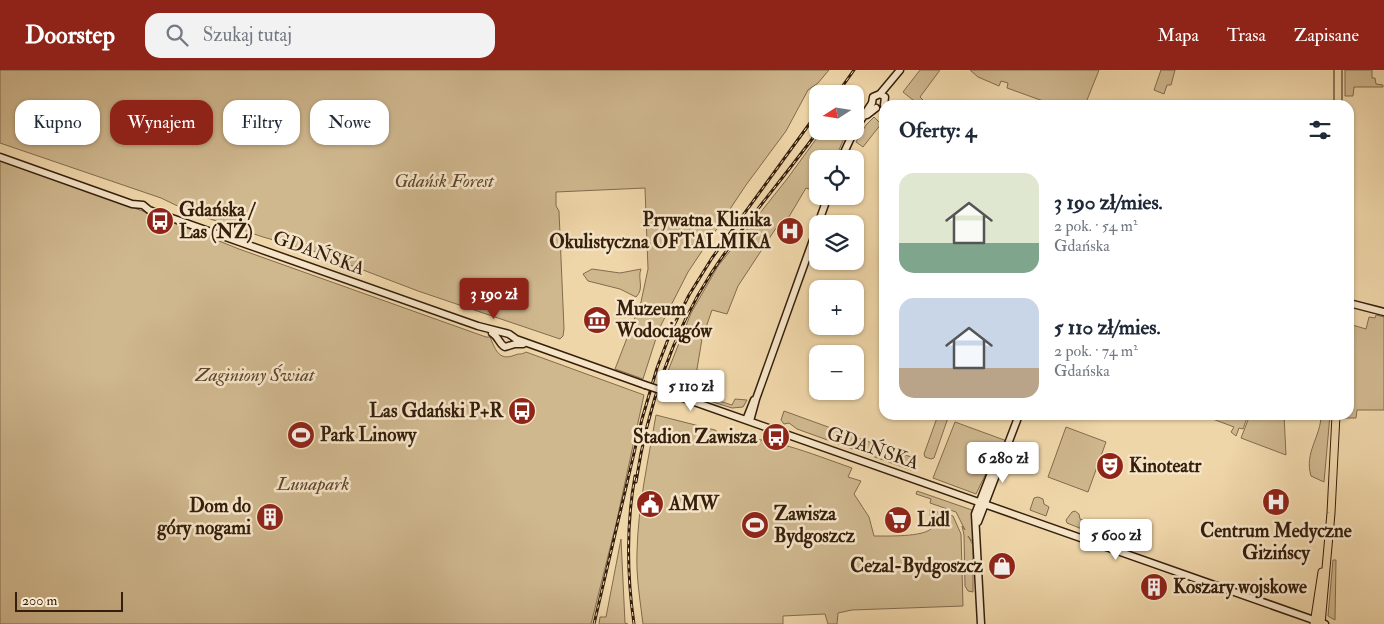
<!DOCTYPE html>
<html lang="pl">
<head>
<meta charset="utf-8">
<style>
	:root { --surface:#fff; --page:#f2f2f3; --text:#1f2937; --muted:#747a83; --accent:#8f2418 }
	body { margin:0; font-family:"IM FELL Double Pica",serif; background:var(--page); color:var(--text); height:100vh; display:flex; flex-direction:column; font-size:19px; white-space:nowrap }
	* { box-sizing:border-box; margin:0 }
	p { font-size:16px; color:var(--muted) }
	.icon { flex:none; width:28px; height:28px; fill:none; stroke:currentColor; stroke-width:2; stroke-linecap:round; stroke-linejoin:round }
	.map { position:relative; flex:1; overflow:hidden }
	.side { position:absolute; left:879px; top:30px; width:475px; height:320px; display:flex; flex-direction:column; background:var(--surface); border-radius:15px; box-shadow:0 1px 4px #0004 }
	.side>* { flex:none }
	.top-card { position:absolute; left:15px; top:30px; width:475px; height:45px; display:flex; gap:10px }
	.needle { width:32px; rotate:258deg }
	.buttons { position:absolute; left:809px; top:15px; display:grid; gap:10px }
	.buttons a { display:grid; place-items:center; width:55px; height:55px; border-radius:10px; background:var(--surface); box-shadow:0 1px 4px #0004; font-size:25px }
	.scale { position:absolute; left:15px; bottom:12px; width:108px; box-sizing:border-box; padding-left:5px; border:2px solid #351f0c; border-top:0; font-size:14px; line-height:18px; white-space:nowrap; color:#351f0c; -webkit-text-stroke:4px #f5e4c7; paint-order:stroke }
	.price { position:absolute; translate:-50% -42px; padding:0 11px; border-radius:5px; background:#fff; color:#222; font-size:16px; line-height:32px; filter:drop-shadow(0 1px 2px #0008) }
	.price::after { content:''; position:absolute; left:50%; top:30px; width:15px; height:11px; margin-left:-8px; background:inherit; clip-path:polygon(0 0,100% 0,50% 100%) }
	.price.active { background:var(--accent); color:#fff }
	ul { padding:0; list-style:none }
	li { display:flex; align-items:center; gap:15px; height:125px; padding:0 20px }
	li span { display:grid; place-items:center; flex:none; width:140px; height:100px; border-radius:15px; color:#555 }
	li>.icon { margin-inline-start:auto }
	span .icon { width:60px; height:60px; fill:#fffc; stroke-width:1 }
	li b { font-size:21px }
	h2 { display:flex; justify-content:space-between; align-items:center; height:60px; padding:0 20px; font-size:21px }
	.tag { padding:0 18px; border-radius:15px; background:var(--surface); box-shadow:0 1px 4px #0004; font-size:18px; line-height:45px }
	.tag.active { background:var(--accent); color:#fff }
	header { display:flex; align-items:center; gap:30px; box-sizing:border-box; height:70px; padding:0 25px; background:var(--accent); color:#fff }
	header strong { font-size:24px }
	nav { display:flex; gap:28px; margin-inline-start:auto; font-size:18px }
	.search { width:350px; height:45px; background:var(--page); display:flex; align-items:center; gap:12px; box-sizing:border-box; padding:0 18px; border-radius:15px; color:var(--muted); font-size:19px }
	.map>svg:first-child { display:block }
</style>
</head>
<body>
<header>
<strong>Doorstep</strong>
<div class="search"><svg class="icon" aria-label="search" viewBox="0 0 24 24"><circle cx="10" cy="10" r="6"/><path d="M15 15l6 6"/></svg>Szukaj tutaj</div>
<nav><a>Mapa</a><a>Trasa</a><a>Zapisane</a></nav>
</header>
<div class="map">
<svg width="1384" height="554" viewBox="0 0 1384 554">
	<rect width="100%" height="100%" fill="#efd6a9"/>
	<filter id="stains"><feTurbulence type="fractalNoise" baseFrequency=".004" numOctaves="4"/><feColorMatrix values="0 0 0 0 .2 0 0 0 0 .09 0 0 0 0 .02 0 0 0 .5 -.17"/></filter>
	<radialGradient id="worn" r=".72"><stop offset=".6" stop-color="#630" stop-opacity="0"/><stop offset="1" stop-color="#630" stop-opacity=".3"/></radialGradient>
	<path fill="#cfb78e" stroke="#826b4d" d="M 0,0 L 829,0 L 818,13 L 808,20 L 786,61 L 746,115 L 688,202 L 659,259 L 643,309 L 615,299 L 641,232 L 648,199 L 645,118 L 556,122 L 556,136 L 559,141 L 564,259 L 563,266 L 560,269 L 418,221 L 316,182 L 263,167 L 190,142 L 161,128 L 0,73 Z
		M 920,0 L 940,0 L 920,27 L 926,33 L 924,35 L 918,34 L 903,22 Z
		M 970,0 L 1099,0 L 1085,35 L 1045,35 L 1046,32 L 1007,18 L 1008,13 L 1001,11 L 999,16 L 978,7 Z
		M 1161,0 L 1175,0 L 1171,15 L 1167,15 L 1164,24 L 1154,20 Z
		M 1345,0 L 1372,0 L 1372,8 L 1375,8 L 1376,14 L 1383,15 L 1383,17 L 1354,17 L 1353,26 L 1345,26 Z
		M 874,47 L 881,54 L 863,77 L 856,72 L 866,55 Z
		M 822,61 L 846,64 L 835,89 L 818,89 L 817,122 L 806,118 L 787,150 L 782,149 L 738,216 L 727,244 L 712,240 L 702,269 L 693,323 L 732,335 L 735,329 L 747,330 L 743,337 L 732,338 L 662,316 L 691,243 L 718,196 L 787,109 Z
		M 0,91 L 154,145 L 239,179 L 486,267 L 490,267 C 495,278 498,292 515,285 C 520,283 521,285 526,282 L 644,325 L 616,454 L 591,554 L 0,554 Z
		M 592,199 L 620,203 L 641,199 C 637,209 645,218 636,227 L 620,219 L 588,211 L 583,204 Z
		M 1376,245 L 1384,247 L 1384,340 L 1357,340 L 1356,348 L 1343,348 L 1343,345 L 1349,345 L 1349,254 L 1366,259 L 1369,247 L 1375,248 Z
		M 784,341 L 911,387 L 909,391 L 916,394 L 913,399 L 911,400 L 797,359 L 789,353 L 784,354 L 781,350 Z
		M 656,345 L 715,360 L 724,367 C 770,366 809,383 852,398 L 848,407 L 861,411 L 854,424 L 869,447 L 874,466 C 889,466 921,467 931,459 L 930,440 L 953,446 L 961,464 L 963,536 L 852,540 L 838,543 L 837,554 L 828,554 L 825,544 L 783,546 L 783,554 L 643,554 C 640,530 636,506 637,482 C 638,436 648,391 656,345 Z
		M 938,345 L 949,345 L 934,388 L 931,389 L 925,387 L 924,384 Z
		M 1210,345 L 1248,345 L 1243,359 L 1239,358 L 1236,366 L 1231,362 L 1234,357 L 1210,348 Z
		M 1250,345 L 1284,345 L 1286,385 L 1241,368 Z
		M 1321,345 L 1330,345 L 1324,412 L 1311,406 C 1304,382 1321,367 1321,345 Z
		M 955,352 L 1007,371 L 989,397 L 976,424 L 933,408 Z
		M 1066,357 L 1106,372 L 1088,422 L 1048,407 Z
		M 917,421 L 972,440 L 973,472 L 968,466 L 973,475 L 973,522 L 968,521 L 965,516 L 964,465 L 962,456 L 965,460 L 956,442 L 930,433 L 931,429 L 916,424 Z
		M 1038,427 L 1043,429 L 1044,434 L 1049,437 L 1046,446 L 1030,440 L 1034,428 Z
		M 1075,441 L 1079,444 L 1080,449 L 1090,453 L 1089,456 L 1082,459 L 1067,453 L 1066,450 L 1072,442 Z
		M 621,469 L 625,553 L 628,554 L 599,554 L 600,547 L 606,547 Z
		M 1333,490 L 1336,490 L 1335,550 L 1328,546 Z"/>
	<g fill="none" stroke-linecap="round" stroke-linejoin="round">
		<g stroke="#351f0c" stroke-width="9">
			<path id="secondary" d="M 880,24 L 885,27 L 884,35
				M 867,45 L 876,38
				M 855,59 L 872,33 L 873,27 L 880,24 L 900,0
				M 0,87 L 132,134 L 143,135 L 149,140 L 478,256 L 509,264 L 516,269 L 645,315
				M 841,89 L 854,61
				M 818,154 L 828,126
				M 1349,233 L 1384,242
				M 492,263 C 499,267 499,274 505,277 L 515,274 L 523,274
				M 666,322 L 1325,554
				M 746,350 L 754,330
				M 750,351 L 756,329 L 818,156
				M 978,452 L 1019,345
				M 981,554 L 975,444 L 991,403 L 1002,389"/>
		</g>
		<g stroke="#351f0c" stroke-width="9">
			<path id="primary" d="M 1338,35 L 1338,0
				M 1314,554 L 1322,502
				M 1321,554 L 1331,443 L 1336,345"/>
		</g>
		<use href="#secondary" stroke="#f5e4c7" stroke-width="6"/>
		<use href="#primary" stroke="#efd6a9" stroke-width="7"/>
		<g stroke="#351f0c" stroke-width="3">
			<path id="rail" d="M 837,24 L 854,0
				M 636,412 C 647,339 672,264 712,202 C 744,153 783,109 818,61
				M 594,554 L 642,349 L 657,298 L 672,259 L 689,225 L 712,188 L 818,42
				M 634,554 C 627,505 626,456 635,406"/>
		</g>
		<use href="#rail" stroke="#f5e4c7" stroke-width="1" stroke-dasharray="4" stroke-linecap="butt"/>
		<g stroke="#351f0c" stroke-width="9" stroke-linecap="butt">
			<path id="secondary-bridge" d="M 645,315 L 666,322"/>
		</g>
		<use href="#secondary-bridge" stroke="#f5e4c7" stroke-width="6"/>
	</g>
	<defs>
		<g id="bus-disc" transform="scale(1.4375)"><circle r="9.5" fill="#8f2418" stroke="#f5e4c7"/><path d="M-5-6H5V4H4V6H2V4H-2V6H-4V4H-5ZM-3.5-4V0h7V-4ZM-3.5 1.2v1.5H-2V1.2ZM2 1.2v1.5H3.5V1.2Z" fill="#fff"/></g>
		<g id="hospital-disc" transform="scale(1.4375)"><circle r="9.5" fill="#8f2418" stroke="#f5e4c7"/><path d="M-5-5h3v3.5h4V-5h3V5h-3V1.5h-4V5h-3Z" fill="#fff"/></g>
		<g id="museum-disc" transform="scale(1.4375)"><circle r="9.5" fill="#8f2418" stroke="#f5e4c7"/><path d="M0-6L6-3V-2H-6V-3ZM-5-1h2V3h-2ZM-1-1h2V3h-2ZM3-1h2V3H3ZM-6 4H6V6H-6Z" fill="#fff"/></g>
		<g id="stadium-disc" transform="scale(1.4375)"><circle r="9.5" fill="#8f2418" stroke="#f5e4c7"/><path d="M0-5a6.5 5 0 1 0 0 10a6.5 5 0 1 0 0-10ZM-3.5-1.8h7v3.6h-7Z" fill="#fff"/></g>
		<g id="theatre-disc" transform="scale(1.4375)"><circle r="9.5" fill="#8f2418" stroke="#f5e4c7"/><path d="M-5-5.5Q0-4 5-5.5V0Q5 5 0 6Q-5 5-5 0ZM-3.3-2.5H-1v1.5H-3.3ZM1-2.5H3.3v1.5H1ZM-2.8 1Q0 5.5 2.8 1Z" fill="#fff"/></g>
		<g id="civic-disc" transform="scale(1.4375)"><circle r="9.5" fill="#8f2418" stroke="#f5e4c7"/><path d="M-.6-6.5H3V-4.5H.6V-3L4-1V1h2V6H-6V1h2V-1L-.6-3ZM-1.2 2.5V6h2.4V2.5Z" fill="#fff"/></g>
		<g id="building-disc" transform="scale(1.4375)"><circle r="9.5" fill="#8f2418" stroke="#f5e4c7"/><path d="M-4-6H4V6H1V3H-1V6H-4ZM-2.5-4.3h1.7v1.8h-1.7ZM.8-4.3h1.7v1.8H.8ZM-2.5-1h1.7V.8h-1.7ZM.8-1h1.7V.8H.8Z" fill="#fff"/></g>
		<g id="supermarket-disc" transform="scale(1.4375)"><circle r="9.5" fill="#8f2418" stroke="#f5e4c7"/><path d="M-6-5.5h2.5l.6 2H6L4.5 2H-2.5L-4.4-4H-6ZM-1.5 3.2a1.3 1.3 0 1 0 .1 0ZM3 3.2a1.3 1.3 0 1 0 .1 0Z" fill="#fff"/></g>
		<g id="shop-disc" transform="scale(1.4375)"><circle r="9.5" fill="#8f2418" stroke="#f5e4c7"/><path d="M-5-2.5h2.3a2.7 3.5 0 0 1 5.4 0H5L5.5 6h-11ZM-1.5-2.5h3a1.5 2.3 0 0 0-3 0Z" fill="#fff"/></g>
	</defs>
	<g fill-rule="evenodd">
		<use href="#bus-disc" x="160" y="151"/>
		<use href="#hospital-disc" x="790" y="161"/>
		<use href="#museum-disc" x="597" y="250"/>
		<use href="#bus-disc" x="522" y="341"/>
		<use href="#stadium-disc" x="301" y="365"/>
		<use href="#bus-disc" x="776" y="367"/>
		<use href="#theatre-disc" x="1110" y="396"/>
		<use href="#hospital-disc" x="1276" y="432"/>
		<use href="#civic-disc" x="650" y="434"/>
		<use href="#building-disc" x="270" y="447"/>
		<use href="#supermarket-disc" x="898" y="450"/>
		<use href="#stadium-disc" x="755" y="455"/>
		<use href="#shop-disc" x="1002" y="496"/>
		<use href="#building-disc" x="1154" y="517"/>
	</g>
	<g text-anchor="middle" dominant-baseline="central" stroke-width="5" stroke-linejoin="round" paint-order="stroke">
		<g font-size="19" font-style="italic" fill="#5c452c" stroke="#f5e4c7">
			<text x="444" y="111">Gdańsk Forest</text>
			<text x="255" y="305">Zaginiony Świat</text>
			<text x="313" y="414">Lunapark</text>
		</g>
		<g font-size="19" font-weight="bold" fill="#351f0c" stroke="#f5e4c7" text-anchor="start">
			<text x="179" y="140">Gdańska /<tspan x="179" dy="22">Las (NŻ)</tspan></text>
			<text x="771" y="150" text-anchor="end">Prywatna Klinika<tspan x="771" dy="22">Okulistyczna OFTALMIKA</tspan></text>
			<text x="616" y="239">Muzeum<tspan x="616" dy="22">Wodociągów</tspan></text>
			<text x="503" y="341" text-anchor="end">Las Gdański P+R</text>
			<text x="320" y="365">Park Linowy</text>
			<text x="757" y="367" text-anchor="end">Stadion Zawisza</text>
			<text x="1129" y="396">Kinoteatr</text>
			<text x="669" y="434">AMW</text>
			<text x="251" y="436" text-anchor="end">Dom do<tspan x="251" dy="22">góry nogami</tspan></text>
			<text x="774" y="444">Zawisza<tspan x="774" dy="22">Bydgoszcz</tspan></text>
			<text x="917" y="450">Lidl</text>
			<text x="1276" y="461" text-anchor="middle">Centrum Medyczne<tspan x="1276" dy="22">Gizińscy</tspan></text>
			<text x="983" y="496" text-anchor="end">Cezal-Bydgoszcz</text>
			<text x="1173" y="517">Koszary wojskowe</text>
		</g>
		<g font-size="19" fill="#351f0c" stroke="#f5e4c7">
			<text transform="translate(319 183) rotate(20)">GDAŃSKA</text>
			<text transform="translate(873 378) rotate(19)">GDAŃSKA</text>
		</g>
	</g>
	<rect width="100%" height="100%" filter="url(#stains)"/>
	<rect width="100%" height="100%" fill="url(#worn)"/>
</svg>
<div class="buttons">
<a><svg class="needle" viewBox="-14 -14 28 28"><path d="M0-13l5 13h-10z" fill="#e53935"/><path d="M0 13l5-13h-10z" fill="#747a83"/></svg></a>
<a><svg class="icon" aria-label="locate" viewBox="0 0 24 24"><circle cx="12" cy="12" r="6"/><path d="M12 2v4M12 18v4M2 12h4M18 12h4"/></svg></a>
<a><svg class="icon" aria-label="layers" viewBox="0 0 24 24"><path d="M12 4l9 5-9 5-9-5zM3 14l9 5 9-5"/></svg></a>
<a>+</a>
<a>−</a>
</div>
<div class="scale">200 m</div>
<b class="price active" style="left:494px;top:250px">3 190 zł</b>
<b class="price" style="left:691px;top:342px">5 110 zł</b>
<b class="price" style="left:1003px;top:414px">6 280 zł</b>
<b class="price" style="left:1116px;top:491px">5 600 zł</b>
<div class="top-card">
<a class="tag">Kupno</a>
<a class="tag active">Wynajem</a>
<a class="tag">Filtry</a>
<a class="tag">Nowe</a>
</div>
<section class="side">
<h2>Oferty: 4<svg class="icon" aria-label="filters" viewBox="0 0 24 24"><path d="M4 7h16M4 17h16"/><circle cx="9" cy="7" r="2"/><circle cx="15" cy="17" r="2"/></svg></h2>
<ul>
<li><span style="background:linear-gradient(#dfe7d0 70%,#7fa58c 0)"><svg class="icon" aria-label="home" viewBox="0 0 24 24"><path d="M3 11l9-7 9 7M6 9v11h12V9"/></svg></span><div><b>3 190 zł/mies.</b><p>2 pok. · 54 m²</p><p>Gdańska</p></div></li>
<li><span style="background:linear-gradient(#c9d6e8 70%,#b9a48a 0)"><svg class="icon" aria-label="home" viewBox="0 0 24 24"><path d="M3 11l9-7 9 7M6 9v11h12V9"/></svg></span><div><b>5 110 zł/mies.</b><p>2 pok. · 74 m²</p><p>Gdańska</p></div></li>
</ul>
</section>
</div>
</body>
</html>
